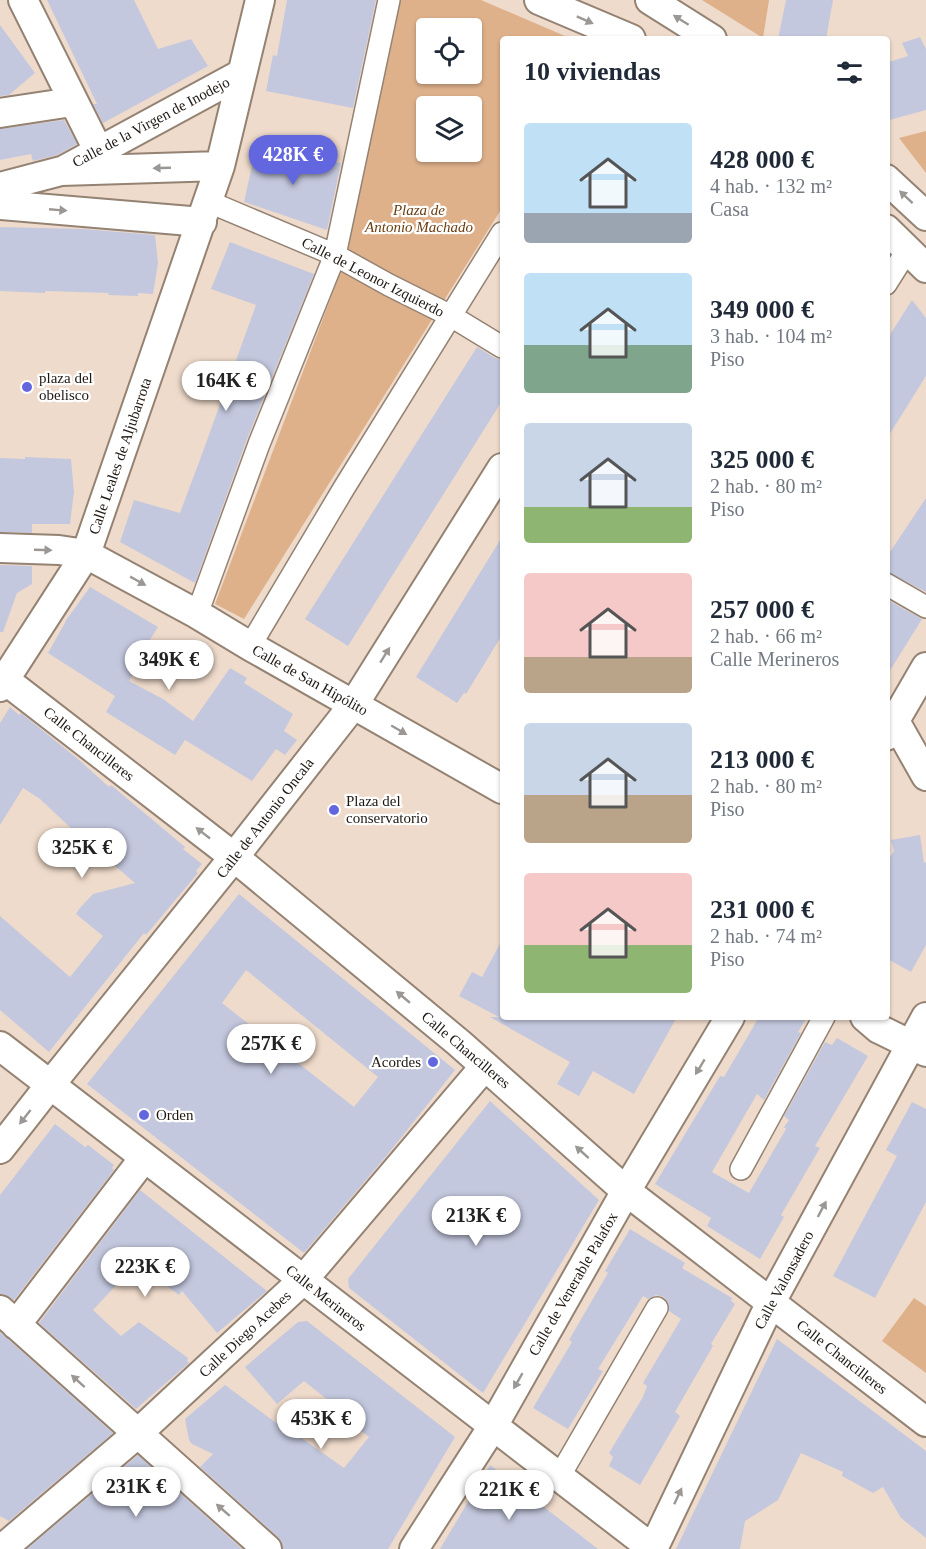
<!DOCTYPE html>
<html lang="es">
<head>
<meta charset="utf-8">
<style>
	:root { --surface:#fff; --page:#f6f6f7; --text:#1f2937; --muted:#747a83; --accent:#6266df }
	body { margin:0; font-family:"Times New Roman",serif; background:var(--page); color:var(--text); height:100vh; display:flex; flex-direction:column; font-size:22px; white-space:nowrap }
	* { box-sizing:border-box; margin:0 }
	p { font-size:20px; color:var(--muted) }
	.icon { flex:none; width:33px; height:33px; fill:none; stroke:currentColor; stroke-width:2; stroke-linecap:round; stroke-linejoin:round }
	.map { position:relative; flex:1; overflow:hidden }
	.details { position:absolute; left:500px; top:36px; width:390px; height:984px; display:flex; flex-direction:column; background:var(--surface); border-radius:6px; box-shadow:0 2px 4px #0004 }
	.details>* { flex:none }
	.controls { position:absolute; left:416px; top:18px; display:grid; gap:12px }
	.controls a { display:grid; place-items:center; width:66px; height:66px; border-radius:6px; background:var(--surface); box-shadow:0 2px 4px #0004; font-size:30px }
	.price { position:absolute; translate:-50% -51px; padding:0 14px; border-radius:21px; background:#fff; color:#222; font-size:20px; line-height:39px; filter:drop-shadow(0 2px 3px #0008) }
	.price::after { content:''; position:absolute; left:50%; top:36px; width:18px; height:14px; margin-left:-9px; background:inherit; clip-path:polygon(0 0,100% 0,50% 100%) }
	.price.active { background:var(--accent); color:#fff }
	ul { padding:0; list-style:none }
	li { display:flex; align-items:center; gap:18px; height:150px; padding:0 24px }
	li span { display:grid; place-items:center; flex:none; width:168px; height:120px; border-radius:6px; color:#555 }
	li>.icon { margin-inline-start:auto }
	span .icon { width:72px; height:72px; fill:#fffc; stroke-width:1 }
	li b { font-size:26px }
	h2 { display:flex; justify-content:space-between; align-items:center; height:72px; padding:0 24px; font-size:26px }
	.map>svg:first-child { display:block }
</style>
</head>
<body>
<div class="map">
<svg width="926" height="1549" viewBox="0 0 926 1549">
	<rect width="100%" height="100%" fill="#efdbcb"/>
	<path fill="#deb18b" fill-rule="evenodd" d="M 396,0 L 481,0 L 572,39 L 502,39 L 502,208 L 244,619 L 215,604 L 344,263 ZM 426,28 L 471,28 L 471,74 L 426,74 ZM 426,106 L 471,106 L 471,152 L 426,152 Z
		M 702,0 L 769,0 L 763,38 Z
		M 926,131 L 926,173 L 899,138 Z
		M 914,1298 L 926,1306 L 926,1373 L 882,1341 Z"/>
	<path fill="#c4c8de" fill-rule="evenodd" d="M 47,0 L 134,0 L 158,49 L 191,39 L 208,66 L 103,123 L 93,104 L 97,104 Z
		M 287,0 L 376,0 L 353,108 L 266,91 L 273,55 L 277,56 Z
		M 786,0 L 833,0 L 826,39 L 778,39 Z
		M 0,25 L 35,73 L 9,95 L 0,96 Z
		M 920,37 L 926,49 L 926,110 L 886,121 L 886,63 L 908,56 L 902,43 Z
		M 64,120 L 77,144 L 57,155 L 33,161 L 31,154 L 0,160 L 0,129 Z
		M 256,148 L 341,163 L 327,230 L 244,202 Z
		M 0,227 L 84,229 L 155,235 L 158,263 L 153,294 L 138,293 L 138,296 L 108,295 L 109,293 L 45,291 L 45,293 L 0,291 Z
		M 230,242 L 314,274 L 247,439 L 195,583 L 120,542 L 134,500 L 180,513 L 202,454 L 256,305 L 211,289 Z
		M 912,300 L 926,318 L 926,376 L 886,440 L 886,341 Z
		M 477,347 L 495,358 L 502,360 L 502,401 L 348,646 L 305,619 Z
		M 25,457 L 71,459 L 74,492 L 70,524 L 32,524 L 32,533 L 0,532 L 0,458 L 25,459 Z
		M 926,498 L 926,592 L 886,571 L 886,558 Z
		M 502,537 L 502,635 L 466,694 L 464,693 L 457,703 L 416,677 Z
		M 0,565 L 32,566 L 32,584 L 17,593 L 3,632 L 0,632 Z
		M 90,587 L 158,627 L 143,651 L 144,652 L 129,681 L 163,699 L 193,721 L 230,668 L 247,678 L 244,683 L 293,714 L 284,731 L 297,740 L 285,755 L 276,749 L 252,781 L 185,740 L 175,755 L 106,712 L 115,696 L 48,653 L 67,619 Z
		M 886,599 L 922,619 L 886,677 Z
		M 10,707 L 19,715 L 21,713 L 78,759 L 109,787 L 111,785 L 185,847 L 183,849 L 202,864 L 196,871 L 198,873 L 146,935 L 144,933 L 49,1052 L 0,1010 L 0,916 L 70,977 L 103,936 L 76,914 L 79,909 L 93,894 L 135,883 L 75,832 L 40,799 L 23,788 L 0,825 L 0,723 Z
		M 920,835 L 924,863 L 926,862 L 926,945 L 911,972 L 886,958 L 886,863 L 894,851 L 891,840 Z
		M 239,894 L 455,1070 L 388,1154 L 304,1253 L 87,1084 ZM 246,970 L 378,1077 L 354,1107 L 222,1003 Z
		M 502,940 L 502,1017 L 677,1017 L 634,1094 L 593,1071 L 579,1096 L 557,1084 L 570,1062 L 490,1017 L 499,1017 L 459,996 L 472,972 L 482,977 Z
		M 759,1017 L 807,1017 L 798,1032 L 801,1033 L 764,1100 L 757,1094 L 712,1172 L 749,1193 L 786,1129 L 784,1127 L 789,1120 L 784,1116 L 825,1042 L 832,1045 L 837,1038 L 868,1056 L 815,1146 L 820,1148 L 781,1215 L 784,1217 L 760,1259 L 707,1226 L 711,1218 L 655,1184 L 720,1076 L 724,1077 Z
		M 490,1101 L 599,1200 L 483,1393 L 349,1288 L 348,1279 Z
		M 912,1102 L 926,1109 L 926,1202 L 875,1298 L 833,1276 L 897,1156 L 886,1150 Z
		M 55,1124 L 85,1147 L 88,1145 L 114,1165 L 112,1168 L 114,1170 L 14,1300 L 4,1294 L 0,1294 L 0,1195 Z
		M 140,1190 L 267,1291 L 217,1333 L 182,1291 L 179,1295 L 136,1264 L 93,1310 L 121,1336 L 139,1322 L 188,1358 L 187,1361 L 189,1363 L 136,1409 L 39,1323 Z
		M 630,1229 L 685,1263 L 682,1268 L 732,1298 L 731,1301 L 735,1304 L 711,1344 L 713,1346 L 675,1412 L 680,1416 L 640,1485 L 609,1466 L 613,1457 L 609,1453 L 643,1397 L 647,1386 L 643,1383 L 681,1319 L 669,1311 L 668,1302 L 664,1297 L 656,1295 L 648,1299 L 643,1296 L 598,1369 L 603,1371 L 568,1429 L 533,1408 L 572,1342 L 569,1340 L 608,1273 L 605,1271 Z
		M 307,1321 L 455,1437 L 388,1549 L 283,1549 L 282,1543 L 278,1537 L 200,1467 L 213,1454 L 192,1444 L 189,1440 L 185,1419 L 225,1385 L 298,1439 L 300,1437 L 344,1468 L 369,1437 L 336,1412 L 339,1409 L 304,1381 L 277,1404 L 245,1367 L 298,1322 Z
		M 0,1332 L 113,1433 L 9,1521 L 0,1516 Z
		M 777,1339 L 926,1451 L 926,1538 L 901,1518 L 883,1487 L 873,1493 L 842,1476 L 843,1472 L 801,1453 L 778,1500 L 745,1521 L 740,1549 L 676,1549 Z
		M 138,1455 L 242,1549 L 27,1549 Z
		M 490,1465 L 598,1549 L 440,1549 Z"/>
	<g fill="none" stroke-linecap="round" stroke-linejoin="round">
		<g stroke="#948273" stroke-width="24">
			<path id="pedestrian" d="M 207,201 L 335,255 L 389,285 L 451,316 L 502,347
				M 886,284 L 908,249
				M 886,584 L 926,607
				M 197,614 L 259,444 L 335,255 L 389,0
				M 250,646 L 344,488 L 502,233
				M 741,1169 L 824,1017
				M 559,1477 L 657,1308"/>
		</g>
		<g stroke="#948273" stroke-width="32">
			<path id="minor" d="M 23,0 L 98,150
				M 539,0 L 631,39
				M 650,0 L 712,39
				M 0,113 L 72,102
				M 64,170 L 241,74
				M 886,179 L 926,216
				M 0,187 L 61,171 L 220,166
				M 0,205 L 202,222
				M 886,229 L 926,268
				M 0,548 L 59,550 L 86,554 L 197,614 L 250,646 L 502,789
				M 5,680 L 234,857 L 459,1043 L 626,1191 L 926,1422
				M 0,687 L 86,554 L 220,166 L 260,0
				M 895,721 L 926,776
				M 886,736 L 926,667
				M 865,1017 L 879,1029 L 926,1052
				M 0,1046 L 653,1549
				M 0,1149 L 50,1085 L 234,857 L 354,704 L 502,468
				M 0,1310 L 267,1549
				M 16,1325 L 144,1158
				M 2,1549 L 137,1434 L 303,1280 L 485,1066
				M 414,1549 L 493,1426 L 626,1191 L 730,1017
				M 653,1549 L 771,1302 L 926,1017"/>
		</g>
		<use href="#pedestrian" stroke="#fff" stroke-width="21"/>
		<use href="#minor" stroke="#fff" stroke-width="28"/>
	</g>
	<defs><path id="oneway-solid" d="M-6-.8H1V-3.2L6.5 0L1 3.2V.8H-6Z" transform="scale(1.5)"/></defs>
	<g fill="#9a9794">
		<use href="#oneway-solid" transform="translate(585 20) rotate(24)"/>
		<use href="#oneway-solid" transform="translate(681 20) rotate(-148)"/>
		<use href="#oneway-solid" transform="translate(162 168) rotate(178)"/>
		<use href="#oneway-solid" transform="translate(906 197) rotate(-137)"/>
		<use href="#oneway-solid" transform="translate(58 210) rotate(5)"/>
		<use href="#oneway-solid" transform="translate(43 550) rotate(2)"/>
		<use href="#oneway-solid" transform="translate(138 581) rotate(29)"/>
		<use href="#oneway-solid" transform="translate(385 655) rotate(-58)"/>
		<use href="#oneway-solid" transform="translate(399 730) rotate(30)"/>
		<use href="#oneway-solid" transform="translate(203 833) rotate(-142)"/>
		<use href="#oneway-solid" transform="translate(403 997) rotate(-140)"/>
		<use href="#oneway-solid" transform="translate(700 1067) rotate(121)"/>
		<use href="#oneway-solid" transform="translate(25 1117) rotate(128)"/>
		<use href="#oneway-solid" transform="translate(582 1152) rotate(-138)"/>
		<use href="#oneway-solid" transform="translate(822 1209) rotate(-62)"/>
		<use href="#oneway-solid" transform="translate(78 1381) rotate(-138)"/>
		<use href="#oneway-solid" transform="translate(518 1381) rotate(120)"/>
		<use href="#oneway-solid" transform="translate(678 1496) rotate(-65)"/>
		<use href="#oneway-solid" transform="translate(223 1510) rotate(-139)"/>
	</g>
	<g fill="#6266df" stroke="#fff" stroke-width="2">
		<circle cx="27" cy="387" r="6"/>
		<circle cx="334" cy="810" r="6"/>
		<circle cx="433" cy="1062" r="6"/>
		<circle cx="144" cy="1115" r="6"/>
	</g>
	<g text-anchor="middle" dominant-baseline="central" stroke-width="4.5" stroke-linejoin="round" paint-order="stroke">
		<g font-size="15" fill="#1e1712" stroke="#fff">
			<text transform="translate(151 122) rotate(-28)">Calle de la Virgen de Inodejo</text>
			<text transform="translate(373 277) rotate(27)">Calle de Leonor Izquierdo</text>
			<text transform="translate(120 456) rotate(-71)">Calle Leales de Aljubarrota</text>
			<text transform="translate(310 680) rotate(29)">Calle de San Hipólito</text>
			<text transform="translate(89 744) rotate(38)">Calle Chancilleres</text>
			<text transform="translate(265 818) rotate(-52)">Calle de Antonio Oncala</text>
			<text transform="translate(466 1050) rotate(40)">Calle Chancilleres</text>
			<text transform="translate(784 1280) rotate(-62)">Calle Valonsadero</text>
			<text transform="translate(573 1284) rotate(-60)">Calle de Venerable Palafox</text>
			<text transform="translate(326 1298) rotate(38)">Calle Merineros</text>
			<text transform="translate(245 1334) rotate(-43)">Calle Diego Acebes</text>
			<text transform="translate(842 1357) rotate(38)">Calle Chancilleres</text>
		</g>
		<g font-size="15" font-style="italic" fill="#6b3d0f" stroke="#fff">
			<text x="419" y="210">Plaza de<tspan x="419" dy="17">Antonio Machado</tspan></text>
		</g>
		<g font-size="15" fill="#1e1712" stroke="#fff" text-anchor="start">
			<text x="39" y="378">plaza del<tspan x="39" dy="17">obelisco</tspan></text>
			<text x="346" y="801">Plaza del<tspan x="346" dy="17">conservatorio</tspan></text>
			<text x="421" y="1062" text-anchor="end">Acordes</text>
			<text x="156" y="1115">Orden</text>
		</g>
	</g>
</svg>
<div class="controls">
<a><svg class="icon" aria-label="locate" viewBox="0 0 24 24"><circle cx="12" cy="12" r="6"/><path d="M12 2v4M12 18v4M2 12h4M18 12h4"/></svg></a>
<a><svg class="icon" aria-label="layers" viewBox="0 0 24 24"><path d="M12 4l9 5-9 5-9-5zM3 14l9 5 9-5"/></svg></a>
</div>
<b class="price active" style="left:293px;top:186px">428K €</b>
<b class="price" style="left:226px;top:412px">164K €</b>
<b class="price" style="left:169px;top:691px">349K €</b>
<b class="price" style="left:82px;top:879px">325K €</b>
<b class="price" style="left:271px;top:1075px">257K €</b>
<b class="price" style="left:476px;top:1247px">213K €</b>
<b class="price" style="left:145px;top:1298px">223K €</b>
<b class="price" style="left:321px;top:1450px">453K €</b>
<b class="price" style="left:136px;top:1518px">231K €</b>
<b class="price" style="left:509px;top:1521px">221K €</b>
<section class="details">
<h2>10 viviendas<svg class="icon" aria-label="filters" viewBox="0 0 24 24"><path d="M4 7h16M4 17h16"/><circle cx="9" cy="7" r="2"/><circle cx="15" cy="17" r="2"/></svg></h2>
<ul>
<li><span style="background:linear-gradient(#bfe0f5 75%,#9aa5b1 0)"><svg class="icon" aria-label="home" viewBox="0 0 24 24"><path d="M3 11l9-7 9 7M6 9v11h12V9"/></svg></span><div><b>428 000 €</b><p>4 hab. · 132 m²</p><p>Casa</p></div></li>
<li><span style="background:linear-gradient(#bfe0f5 60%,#7fa58c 0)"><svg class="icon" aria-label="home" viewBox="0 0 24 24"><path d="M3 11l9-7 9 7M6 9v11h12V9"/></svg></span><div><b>349 000 €</b><p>3 hab. · 104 m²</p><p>Piso</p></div></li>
<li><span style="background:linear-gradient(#c9d6e8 70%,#8fb573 0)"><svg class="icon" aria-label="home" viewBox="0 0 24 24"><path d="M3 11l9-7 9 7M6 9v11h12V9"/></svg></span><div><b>325 000 €</b><p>2 hab. · 80 m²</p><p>Piso</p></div></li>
<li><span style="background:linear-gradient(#f6c9c9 70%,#b9a48a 0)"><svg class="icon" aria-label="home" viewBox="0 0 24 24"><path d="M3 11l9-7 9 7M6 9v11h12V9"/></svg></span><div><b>257 000 €</b><p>2 hab. · 66 m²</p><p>Calle Merineros</p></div></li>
<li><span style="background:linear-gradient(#c9d6e8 60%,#b9a48a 0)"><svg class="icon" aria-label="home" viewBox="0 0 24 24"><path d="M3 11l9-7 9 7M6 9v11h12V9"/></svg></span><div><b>213 000 €</b><p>2 hab. · 80 m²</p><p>Piso</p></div></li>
<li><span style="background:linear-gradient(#f6c9c9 60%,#8fb573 0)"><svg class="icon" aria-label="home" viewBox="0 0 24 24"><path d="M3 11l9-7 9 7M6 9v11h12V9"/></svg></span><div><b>231 000 €</b><p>2 hab. · 74 m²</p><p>Piso</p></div></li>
</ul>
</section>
</div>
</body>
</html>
